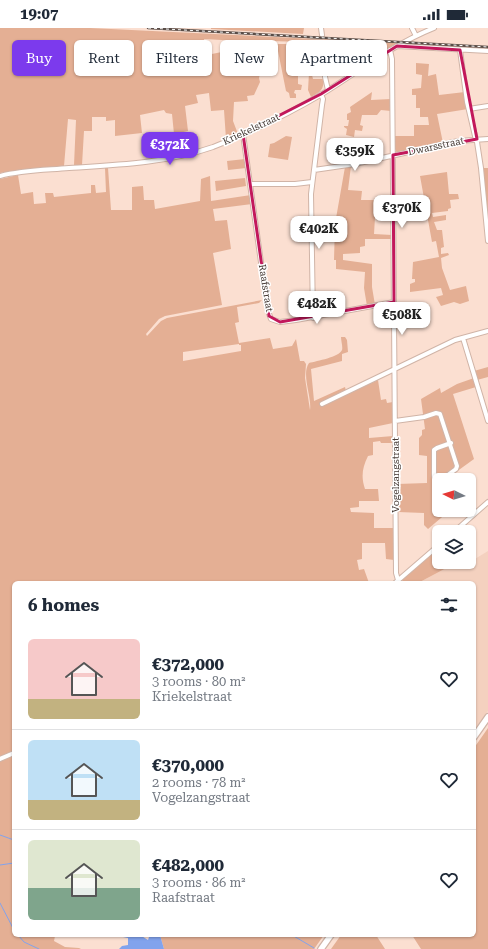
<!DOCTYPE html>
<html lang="en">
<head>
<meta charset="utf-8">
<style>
	:root { --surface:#fff; --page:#f6f6f7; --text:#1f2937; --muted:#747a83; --line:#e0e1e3; --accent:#7c3aed }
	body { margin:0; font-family:"Roboto Serif",serif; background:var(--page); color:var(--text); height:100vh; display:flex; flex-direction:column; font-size:15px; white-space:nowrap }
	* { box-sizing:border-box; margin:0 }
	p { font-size:13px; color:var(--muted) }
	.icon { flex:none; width:22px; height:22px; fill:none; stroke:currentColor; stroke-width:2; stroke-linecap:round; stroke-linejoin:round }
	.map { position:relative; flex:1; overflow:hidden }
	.sheet { position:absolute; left:12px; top:553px; width:464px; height:356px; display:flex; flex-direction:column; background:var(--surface); border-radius:6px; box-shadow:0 1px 3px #0004 }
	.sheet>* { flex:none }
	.guide { position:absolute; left:12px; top:12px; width:464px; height:36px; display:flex; gap:8px }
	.needle { width:26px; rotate:275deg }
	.controls { position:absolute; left:432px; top:445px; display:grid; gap:8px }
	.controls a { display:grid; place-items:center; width:44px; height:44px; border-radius:6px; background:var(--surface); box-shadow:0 1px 3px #0004; font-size:20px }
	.price { position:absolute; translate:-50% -34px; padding:0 9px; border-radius:8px; background:#fff; color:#222; font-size:13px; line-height:26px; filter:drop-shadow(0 1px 2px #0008) }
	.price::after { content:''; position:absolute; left:50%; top:24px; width:12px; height:9px; margin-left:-6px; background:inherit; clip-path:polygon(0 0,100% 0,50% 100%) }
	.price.on { background:var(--accent); color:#fff }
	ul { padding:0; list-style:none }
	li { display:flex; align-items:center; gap:12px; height:100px; padding:0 16px }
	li+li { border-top:1px solid var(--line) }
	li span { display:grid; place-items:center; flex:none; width:112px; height:80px; border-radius:6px; color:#555 }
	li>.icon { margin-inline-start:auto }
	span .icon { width:48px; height:48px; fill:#fffc; stroke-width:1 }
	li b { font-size:17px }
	h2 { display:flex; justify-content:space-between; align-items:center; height:48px; padding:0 16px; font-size:17px }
	.tag { padding:0 14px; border-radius:6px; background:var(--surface); box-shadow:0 1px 3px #0004; font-size:14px; line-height:36px }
	.tag.on { background:var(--accent); color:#fff }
	.status { display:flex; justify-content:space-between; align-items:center; height:28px; padding:0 20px; background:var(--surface); direction:ltr }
	.status svg { height:11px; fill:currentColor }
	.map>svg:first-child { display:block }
</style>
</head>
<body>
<div class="status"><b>19:07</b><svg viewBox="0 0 49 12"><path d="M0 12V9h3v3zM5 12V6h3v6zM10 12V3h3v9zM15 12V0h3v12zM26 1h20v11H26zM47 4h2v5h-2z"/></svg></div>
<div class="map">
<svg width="488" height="921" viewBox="0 0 488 921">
	<rect width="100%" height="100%" fill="#fbdfd1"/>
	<path fill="#f4d1bf" d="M 488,523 L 488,683 L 474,702 L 474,555 L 418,555 L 452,537 L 450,534 L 469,534 L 469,531 L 470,534 Z"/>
	<path fill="#e4af94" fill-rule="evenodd" d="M 0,0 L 90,0 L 397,15 L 385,23 L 380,16 L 322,12 L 304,14 L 270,13 L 257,14 L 204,11 L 207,27 L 261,16 L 302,16 L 305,38 L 308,39 L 309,45 L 312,47 L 313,51 L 324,51 C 323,63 321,63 311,69 L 308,62 L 309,45 L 298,45 L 298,56 L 302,57 L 301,62 L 295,62 L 294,65 L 296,66 L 296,70 L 290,70 L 289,65 L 286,63 L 277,18 L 274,18 L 266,40 L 261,42 L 259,50 L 260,54 L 254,67 L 247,68 L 248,73 L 234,74 L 233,93 L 238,106 L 226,111 L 224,82 L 211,83 L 209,65 L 196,67 L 198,75 L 185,78 L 188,103 L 174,106 L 172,86 L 166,85 L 164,82 L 140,87 L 142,105 L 115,108 L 115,92 L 106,93 L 106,89 L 92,89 L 92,103 L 84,103 L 82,137 L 74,137 L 76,92 L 68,91 L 64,138 L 28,141 L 0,145 Z
		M 211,0 L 304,0 L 303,6 L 211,1 Z
		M 416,35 L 429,36 L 428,48 L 436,46 L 439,67 L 465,64 L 468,81 L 437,86 L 443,115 L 397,125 L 395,121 L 395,108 L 414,108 L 414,97 L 429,97 L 428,89 L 420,89 L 420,80 L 416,80 L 416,67 L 412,67 L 412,61 L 421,60 L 422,47 L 416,46 Z
		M 372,64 L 371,72 L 391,71 L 391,83 L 381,82 L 377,87 L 362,87 L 360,97 L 363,98 L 362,103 L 355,102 L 354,109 L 346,107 L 347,101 L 344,99 L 344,98 L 348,98 L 349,92 L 347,92 L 347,86 L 351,84 L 350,79 Z
		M 286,108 L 292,109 L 288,132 L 268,129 L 270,116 L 274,115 Z
		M 245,131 L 246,140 L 228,142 L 227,133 Z
		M 351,138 L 348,162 L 362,163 L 361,172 L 376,172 L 374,206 L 392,207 L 392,211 L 365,211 L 365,218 L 360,219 L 360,225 L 343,226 L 343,232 L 372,236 L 372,259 L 375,277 L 367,278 L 364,260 L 365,244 L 336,241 L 336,232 L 334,232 L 335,196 L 345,139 Z
		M 105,140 L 108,140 L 111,182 L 132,182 L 132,159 L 143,158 L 144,172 L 154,172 L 155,181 L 200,173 L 201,151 L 210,148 L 211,173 L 251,167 L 252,176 L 213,181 L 215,193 L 227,192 L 231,221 L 213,225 L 222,277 L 165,288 L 159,291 L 146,306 L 147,308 L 161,293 L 167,290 L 262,272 L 259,275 L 237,279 L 239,294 L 235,295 L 239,315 L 270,310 L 273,321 L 292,318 L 296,311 L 300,333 L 304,333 L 306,336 L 305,350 L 310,382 C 312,369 301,346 309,335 C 317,333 339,329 342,322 C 343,319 341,313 341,309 L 345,309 L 347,312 L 348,324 L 342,326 L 342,333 L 311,341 L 314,373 L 345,359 L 346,363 L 324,377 L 378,352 L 381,372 L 386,371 L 387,375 L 393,374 L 393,395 L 369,400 L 369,410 L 393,408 L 393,415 L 381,415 L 380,413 L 373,414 L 373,427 L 368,428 C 362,440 361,449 365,461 L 378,461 L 379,473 L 359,473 L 359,479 L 350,480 L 351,484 L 374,485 L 374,500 L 393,500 L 394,532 L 386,531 L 385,515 L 362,515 L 362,531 L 357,532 L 359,542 L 364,541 L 369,555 L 14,555 L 14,907 L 62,907 L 55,908 L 54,913 L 65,919 L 79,920 L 81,921 L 0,921 L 0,151 L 18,147 L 21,166 L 33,164 L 34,176 L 46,175 L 45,165 L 53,165 L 54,169 L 91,165 L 91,157 L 95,157 L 96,165 L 106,164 ZM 239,316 L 239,317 L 241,317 L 241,323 L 183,333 L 183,324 Z
		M 482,140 L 488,140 L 488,191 Z
		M 447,144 L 449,166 L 458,166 L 459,171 L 450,172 L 451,180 L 448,181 L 448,183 L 432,185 L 433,189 L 446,187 L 446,192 L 434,194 L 437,202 L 442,202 L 444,219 L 441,220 L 441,226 L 448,225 L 449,227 L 441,230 L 442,240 L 450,262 L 466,258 L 469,273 L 460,276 L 454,274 L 441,278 L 436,269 L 443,267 L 441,260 L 410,264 L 410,256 L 415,254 L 415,251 L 412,251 L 413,234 L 439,229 L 436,213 L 432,214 L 420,148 Z
		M 245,150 L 246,158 L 216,163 L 215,153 Z
		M 488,339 L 488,349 L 477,352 L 474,343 Z
		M 474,350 L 476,359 L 453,366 L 474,431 L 445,452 L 439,452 L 439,482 L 448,482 L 448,484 L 428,501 L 424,497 L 424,485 L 398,484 L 397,456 L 427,455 L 427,428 L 419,427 L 419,410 L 422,407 L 422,402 L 425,401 L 421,371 L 440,360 L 441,365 L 457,356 Z
		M 439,520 L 439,534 L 450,534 L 452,537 L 418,555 L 404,555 L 402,552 Z
		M 488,700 L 488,921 L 421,921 L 412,907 L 474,907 L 474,720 Z
		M 160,907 L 324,907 L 314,921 L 164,921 Z
		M 341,907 L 376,907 L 385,921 L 331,921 Z"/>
	<path fill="#82a3ed" d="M 113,907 L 140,907 L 148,912 L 149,909 L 146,907 L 160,907 L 164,921 L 119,921 L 122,918 L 128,917 L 128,910 Z"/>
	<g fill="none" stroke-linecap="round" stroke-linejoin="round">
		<path stroke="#82a3ed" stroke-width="1" d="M 0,807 L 14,812
			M 0,837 L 14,835
			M 0,875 L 14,902
			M 18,907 L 24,914 L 39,921
			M 292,907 L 314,920"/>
		<g stroke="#d0b4a7" stroke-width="6">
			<path id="minor" d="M 321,0 L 322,7
				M 412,0 L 416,8
				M 301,15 L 321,14 L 325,16 L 325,49 L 328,62
				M 397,18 L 488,23
				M 390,22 L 392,31 L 396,545 L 398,552
				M 460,22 L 467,74 L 475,108 L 477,114 L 481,140 L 488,213
				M 469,81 L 488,78
				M 243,106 L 266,270 L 268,283 L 271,291 L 280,294 L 296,292 L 394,274
				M 314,142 L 355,136 L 458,113 L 488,111
				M 0,148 C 22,142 46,142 69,140 C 118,137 167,135 213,119 C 249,105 288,86 322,66 C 359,43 394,16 434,0
				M 250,156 L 295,156 L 312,154
				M 313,290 L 311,166 L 322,77 L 323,71 L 321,66
				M 463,310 L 488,393
				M 322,376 L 455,312 L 488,303
				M 395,393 L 424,389 L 436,385 L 440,386 L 457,438 L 456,441 L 441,452
				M 439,453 L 436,452 L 434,448 L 434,422 L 437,420 L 451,415
				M 454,504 L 488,474
				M 395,555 L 439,517
				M 0,731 L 14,725"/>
		</g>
		<g stroke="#d0b4a7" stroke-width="8">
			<path id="major" d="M 474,709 L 488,689
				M 321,921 L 331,907"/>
		</g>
		<use href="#minor" stroke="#fff" stroke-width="4"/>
		<use href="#major" stroke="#fff" stroke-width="5.5"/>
		<g stroke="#594c46" stroke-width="2.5">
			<path id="rail" d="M 148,0 L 488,19"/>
		</g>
		<use href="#rail" stroke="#fff" stroke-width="1" stroke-dasharray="3" stroke-linecap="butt"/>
	</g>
	<path fill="none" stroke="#c2185b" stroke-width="3" stroke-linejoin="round" d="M 397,18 L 460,22 L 477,111 L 393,127 L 394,274 L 280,294 L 269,288 L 243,106 L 321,66 Z"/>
	<g text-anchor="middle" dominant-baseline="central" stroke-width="3" stroke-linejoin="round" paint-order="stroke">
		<g font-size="10" fill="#453a35" stroke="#fff">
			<text transform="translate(251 101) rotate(-25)">Kriekelstraat</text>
			<text transform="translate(436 118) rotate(-12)">Dwarsstraat</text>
			<text transform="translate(266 260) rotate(81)">Raafstraat</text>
			<text transform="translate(395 447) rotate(-90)">Vogelzangstraat</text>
		</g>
	</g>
</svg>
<div class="controls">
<a><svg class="needle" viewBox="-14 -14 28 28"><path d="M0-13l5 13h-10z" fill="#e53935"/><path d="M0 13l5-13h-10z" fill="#747a83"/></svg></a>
<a><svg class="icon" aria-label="layers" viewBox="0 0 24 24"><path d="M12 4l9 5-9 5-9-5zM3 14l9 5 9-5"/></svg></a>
</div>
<b class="price on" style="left:170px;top:138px">€372K</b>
<b class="price" style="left:355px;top:144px">€359K</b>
<b class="price" style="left:402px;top:201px">€370K</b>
<b class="price" style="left:319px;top:222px">€402K</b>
<b class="price" style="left:317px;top:297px">€482K</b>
<b class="price" style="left:402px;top:308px">€508K</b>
<div class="guide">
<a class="tag on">Buy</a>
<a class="tag">Rent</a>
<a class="tag">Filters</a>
<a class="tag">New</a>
<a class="tag">Apartment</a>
</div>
<section class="sheet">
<h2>6 homes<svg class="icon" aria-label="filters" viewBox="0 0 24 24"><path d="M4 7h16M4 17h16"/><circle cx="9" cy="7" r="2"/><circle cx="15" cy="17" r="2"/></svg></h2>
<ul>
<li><span style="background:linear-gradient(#f6c9c9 75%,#c2b280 0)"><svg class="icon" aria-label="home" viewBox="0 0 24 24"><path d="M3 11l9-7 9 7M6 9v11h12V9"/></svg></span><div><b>€372,000</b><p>3 rooms · 80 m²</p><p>Kriekelstraat</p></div><svg class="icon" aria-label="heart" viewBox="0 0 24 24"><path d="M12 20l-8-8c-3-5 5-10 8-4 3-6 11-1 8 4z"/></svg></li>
<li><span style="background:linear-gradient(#bfe0f5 75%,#c2b280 0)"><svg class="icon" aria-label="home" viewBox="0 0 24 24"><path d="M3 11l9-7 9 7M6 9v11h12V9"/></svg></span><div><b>€370,000</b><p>2 rooms · 78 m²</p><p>Vogelzangstraat</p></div><svg class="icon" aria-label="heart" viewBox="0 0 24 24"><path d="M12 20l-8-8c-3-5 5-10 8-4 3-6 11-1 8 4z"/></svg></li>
<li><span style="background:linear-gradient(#dfe7d0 60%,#7fa58c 0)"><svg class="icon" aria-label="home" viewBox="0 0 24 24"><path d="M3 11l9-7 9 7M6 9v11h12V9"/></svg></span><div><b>€482,000</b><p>3 rooms · 86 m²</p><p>Raafstraat</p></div><svg class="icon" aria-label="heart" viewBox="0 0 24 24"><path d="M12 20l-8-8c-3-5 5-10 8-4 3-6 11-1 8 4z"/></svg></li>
</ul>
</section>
</div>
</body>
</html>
